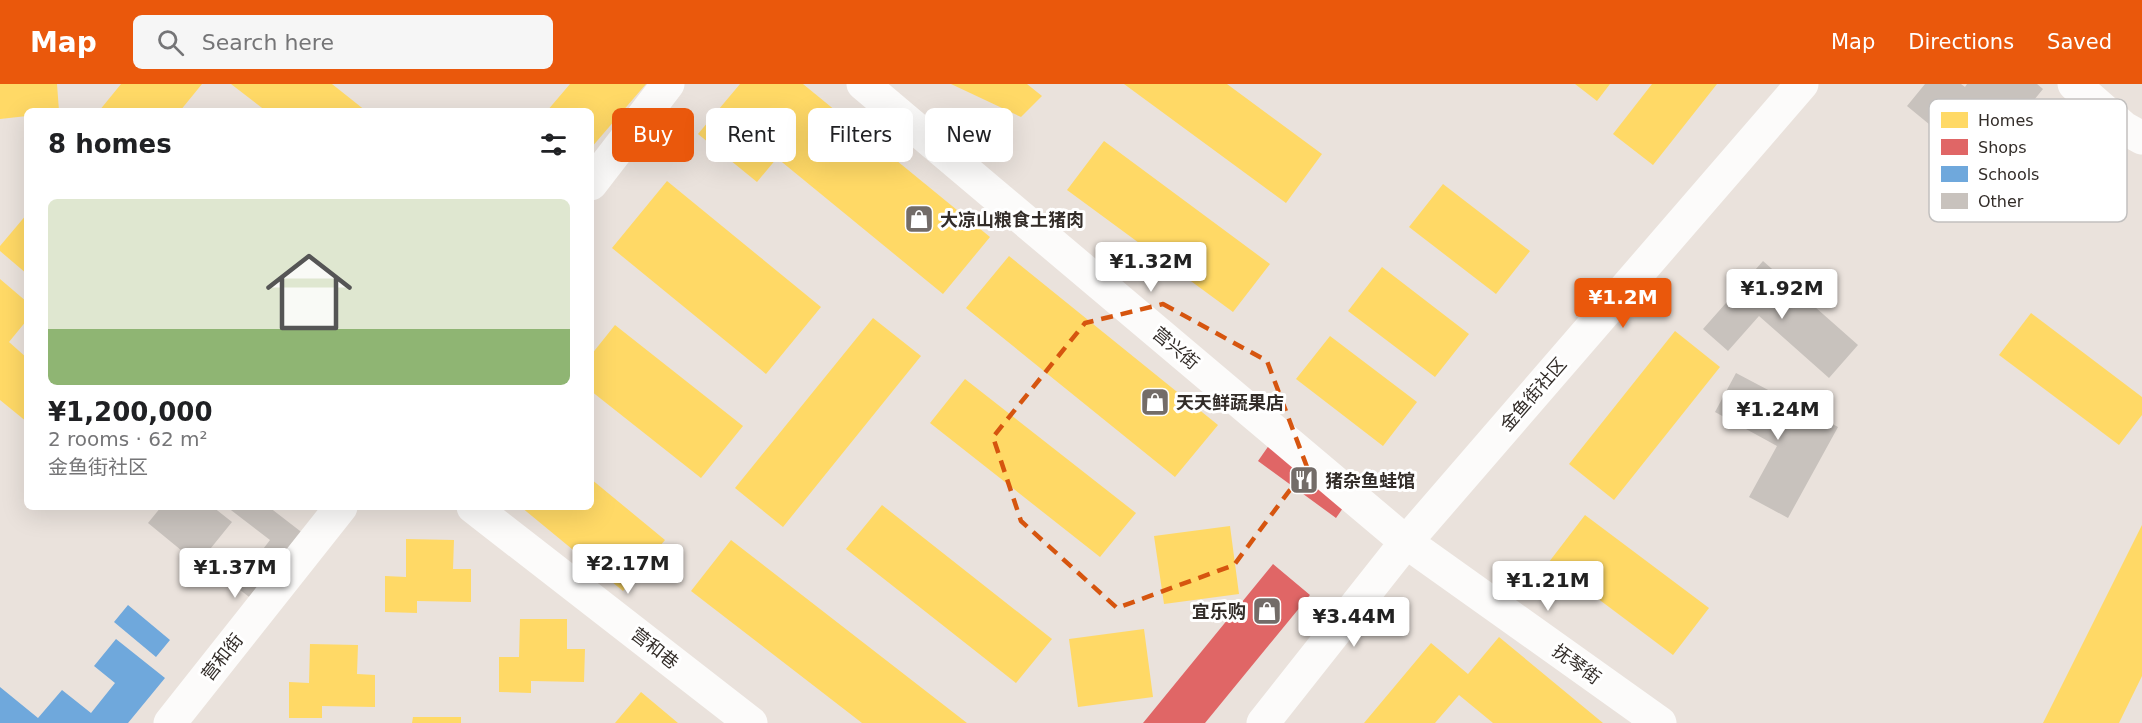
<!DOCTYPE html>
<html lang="en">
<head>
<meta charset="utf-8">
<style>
	:root { --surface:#fff; --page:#f6f6f6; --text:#202124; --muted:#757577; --line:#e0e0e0; --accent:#ea580c }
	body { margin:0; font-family:"DejaVu Sans","Noto Sans SC",sans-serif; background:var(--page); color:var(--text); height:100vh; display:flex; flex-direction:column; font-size:22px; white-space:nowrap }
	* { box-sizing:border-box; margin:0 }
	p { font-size:20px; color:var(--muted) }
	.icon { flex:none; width:33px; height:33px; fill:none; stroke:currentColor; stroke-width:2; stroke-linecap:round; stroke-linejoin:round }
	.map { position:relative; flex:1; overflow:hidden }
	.side { position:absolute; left:24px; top:24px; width:570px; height:402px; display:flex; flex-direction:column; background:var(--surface); border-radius:9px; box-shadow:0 6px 24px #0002 }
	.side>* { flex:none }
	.hud { position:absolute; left:612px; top:24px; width:570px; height:54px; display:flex; gap:12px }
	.price { position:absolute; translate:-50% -51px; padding:0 14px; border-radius:6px; background:#fff; color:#222; font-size:20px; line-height:39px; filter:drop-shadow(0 2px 3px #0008) }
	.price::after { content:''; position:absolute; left:50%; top:36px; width:18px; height:14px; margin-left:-9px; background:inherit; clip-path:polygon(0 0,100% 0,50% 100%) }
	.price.on { background:var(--accent); color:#fff }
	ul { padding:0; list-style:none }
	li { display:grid; align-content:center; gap:12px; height:318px; padding:0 24px }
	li+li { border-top:2px solid var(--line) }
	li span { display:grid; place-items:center; height:186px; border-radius:9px; color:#555 }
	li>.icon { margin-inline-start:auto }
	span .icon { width:108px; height:108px; fill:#fffc; stroke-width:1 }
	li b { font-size:26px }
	h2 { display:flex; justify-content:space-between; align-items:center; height:72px; padding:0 24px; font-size:26px }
	.pill { padding:0 21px; border-radius:9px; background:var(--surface); box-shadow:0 6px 24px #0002; font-size:21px; line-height:54px }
	.pill.on { background:var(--accent); color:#fff }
	header { display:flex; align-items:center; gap:36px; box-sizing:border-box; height:84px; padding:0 30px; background:var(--accent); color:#fff }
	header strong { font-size:28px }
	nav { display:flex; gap:33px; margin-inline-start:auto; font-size:21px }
	.search { width:420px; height:54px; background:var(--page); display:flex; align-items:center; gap:15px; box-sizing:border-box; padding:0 21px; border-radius:9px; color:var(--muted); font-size:22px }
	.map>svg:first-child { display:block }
</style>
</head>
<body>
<header>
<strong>Map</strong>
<div class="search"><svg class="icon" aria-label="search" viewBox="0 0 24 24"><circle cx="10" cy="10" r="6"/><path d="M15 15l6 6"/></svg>Search here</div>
<nav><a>Map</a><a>Directions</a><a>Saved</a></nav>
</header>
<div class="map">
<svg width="2142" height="639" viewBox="0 0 2142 639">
	<rect width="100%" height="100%" fill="#eae2dc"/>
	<path fill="#ffd966" d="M 0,0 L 57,0 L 59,27 L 27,27 L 27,32 L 0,35 Z
		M 121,0 L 202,0 L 180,27 L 99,27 Z
		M 231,0 L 332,0 L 366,27 L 266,27 Z
		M 570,0 L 646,0 L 591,64 L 591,27 L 547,27 Z
		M 740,0 L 803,0 L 990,153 L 943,210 L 777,74 L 757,98 L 698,50 Z
		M 951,0 L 1027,0 L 1042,12 L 1021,33 Z
		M 1124,0 L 1227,0 L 1322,70 L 1286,119 Z
		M 1575,0 L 1610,0 L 1597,17 Z
		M 1652,0 L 1717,0 L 1653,81 L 1613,50 Z
		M 1104,57 L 1270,180 L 1233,228 L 1067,106 Z
		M 667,97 L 821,223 L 766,290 L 612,164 Z
		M 1443,100 L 1530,167 L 1496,210 L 1409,143 Z
		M 27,130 L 27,190 L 0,167 L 0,162 Z
		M 1009,172 L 1218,341 L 1175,393 L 966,224 Z
		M 1382,183 L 1469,250 L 1435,293 L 1348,227 Z
		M 0,195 L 27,218 L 27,236 L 9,258 L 27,274 L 27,338 L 0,316 Z
		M 2031,229 L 2142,313 L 2142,331 L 2119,361 L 1999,271 Z
		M 873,234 L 921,272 L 783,443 L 735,404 Z
		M 615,241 L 743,342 L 701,394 L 591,307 L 591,271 Z
		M 1675,247 L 1720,283 L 1614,416 L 1569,380 Z
		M 1330,252 L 1417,318 L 1383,362 L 1296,295 Z
		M 965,295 L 1136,429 L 1100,473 L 930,339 Z
		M 591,395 L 665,456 L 623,507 L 521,423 L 591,423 Z
		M 882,421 L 1052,555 L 1016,599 L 846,465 Z
		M 1585,431 L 1709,524 L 1673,571 L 1549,478 Z
		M 2142,441 L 2142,592 L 2119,639 L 2043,639 Z
		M 1230,442 L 1239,510 L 1164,520 L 1154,452 Z
		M 406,455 L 454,456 L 453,485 L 471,485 L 471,518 L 417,517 L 417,529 L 385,528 L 385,492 L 406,493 Z
		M 731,456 L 967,639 L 862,639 L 691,507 Z
		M 520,535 L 567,535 L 567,565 L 585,565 L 584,598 L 531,597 L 531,609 L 499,608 L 499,573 L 519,573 Z
		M 1144,545 L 1153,613 L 1078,623 L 1069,555 Z
		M 1499,553 L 1603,639 L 1493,639 L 1459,611 L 1435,639 L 1364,639 L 1431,559 L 1468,590 Z
		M 310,560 L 358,561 L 357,590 L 375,591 L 375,623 L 322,622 L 322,634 L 289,634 L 289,598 L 309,599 Z
		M 641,608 L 678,639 L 615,639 Z
		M 413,633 L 461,633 L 461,639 L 412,639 Z"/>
	<path fill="#e06666" d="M 1272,357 L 1350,414 L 1336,434 L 1258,377 Z
		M 1273,480 L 1310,511 L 1205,639 L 1143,639 Z"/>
	<path fill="#6fa8dc" d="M 128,521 L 170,556 L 156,573 L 114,538 Z
		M 116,555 L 165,594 L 128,639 L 0,639 L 0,603 L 38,634 L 62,606 L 91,629 L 115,599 L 94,582 Z"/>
	<path fill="#c8c2bd" d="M 1925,0 L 1961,0 L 1965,3 L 1967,0 L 2037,0 L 2043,5 L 1980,82 L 1907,22 Z
		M 1763,177 L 1858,261 L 1829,294 L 1759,232 L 1728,267 L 1703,245 Z
		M 1736,289 L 1838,343 L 1788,434 L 1749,413 L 1777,362 L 1715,328 Z
		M 161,423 L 213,423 L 232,438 L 198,480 L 148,439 Z
		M 227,423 L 269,423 L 313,457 L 262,523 L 235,502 L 270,456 Z"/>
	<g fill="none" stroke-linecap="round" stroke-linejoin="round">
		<path stroke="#fcfbfa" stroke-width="33" d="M 2074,0 L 2124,44 L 2142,54
			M 591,100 L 668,0
			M 473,423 L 751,639
			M 170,639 L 341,423"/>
		<path stroke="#fcfbfa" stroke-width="33" d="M 863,0 L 1406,458 L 1660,639
			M 1263,639 L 1406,458 L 1802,0"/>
	</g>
	<path fill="none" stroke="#d6550f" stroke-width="4.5" stroke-dasharray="12 8" stroke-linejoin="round" d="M 1163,220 L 1267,277 L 1307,383 L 1234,481 L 1117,524 L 1021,437 L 993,353 L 1085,239 Z"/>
	<defs>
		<g id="shop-square" transform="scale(1.5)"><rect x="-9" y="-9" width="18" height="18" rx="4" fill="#736c68" stroke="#fff"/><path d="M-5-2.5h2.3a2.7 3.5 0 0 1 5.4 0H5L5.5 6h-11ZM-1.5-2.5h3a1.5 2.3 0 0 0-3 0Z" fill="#fff"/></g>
		<g id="restaurant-square" transform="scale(1.5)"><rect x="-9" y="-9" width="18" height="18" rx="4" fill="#736c68" stroke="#fff"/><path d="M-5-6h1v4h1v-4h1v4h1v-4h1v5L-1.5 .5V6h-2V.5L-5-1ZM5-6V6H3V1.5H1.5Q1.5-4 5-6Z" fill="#fff"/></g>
	</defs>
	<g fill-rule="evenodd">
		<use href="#shop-square" x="919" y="135"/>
		<use href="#shop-square" x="1155" y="318"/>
		<use href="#restaurant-square" x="1304" y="396"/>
		<use href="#shop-square" x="1267" y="527"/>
	</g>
	<g text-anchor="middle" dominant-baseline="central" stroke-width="6" stroke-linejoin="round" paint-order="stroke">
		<g font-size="18" font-weight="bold" fill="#332d29" stroke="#fff" text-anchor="start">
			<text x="940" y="135">大凉山粮食土猪肉</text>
			<text x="1176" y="318">天天鲜蔬果店</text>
			<text x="1325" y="396">猪杂鱼蛙馆</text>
			<text x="1246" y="527" text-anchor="end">宜乐购</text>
		</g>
		<g font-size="18" fill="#332d29" stroke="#fff">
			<text transform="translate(1176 264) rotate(40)">营兴街</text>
			<text transform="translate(1533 310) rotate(-49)">金鱼街社区</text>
			<text transform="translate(655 564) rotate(38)">营和巷</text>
			<text transform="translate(222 573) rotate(-52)">营和街</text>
			<text transform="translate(1577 580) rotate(36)">抚琴街</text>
		</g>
	</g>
	<rect x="1929" y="15" width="198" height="123" rx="9" fill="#fff" stroke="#c2c0bf" stroke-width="1.5"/>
	<rect x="1941" y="28" width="27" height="16" fill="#ffd966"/>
	<rect x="1941" y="55" width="27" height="16" fill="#e06666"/>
	<rect x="1941" y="82" width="27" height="16" fill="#6fa8dc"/>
	<rect x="1941" y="109" width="27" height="16" fill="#c8c2bd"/>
	<g font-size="16" fill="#332d29">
		<text x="1978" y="42">Homes</text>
		<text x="1978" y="69">Shops</text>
		<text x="1978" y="96">Schools</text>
		<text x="1978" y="123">Other</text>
	</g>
</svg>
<b class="price" style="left:1151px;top:209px">¥1.32M</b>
<b class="price" style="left:1782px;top:236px">¥1.92M</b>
<b class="price on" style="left:1623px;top:245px">¥1.2M</b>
<b class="price" style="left:1778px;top:357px">¥1.24M</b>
<b class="price" style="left:628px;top:511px">¥2.17M</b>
<b class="price" style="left:235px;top:515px">¥1.37M</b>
<b class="price" style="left:1548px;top:528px">¥1.21M</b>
<b class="price" style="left:1354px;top:564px">¥3.44M</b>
<div class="hud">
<a class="pill on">Buy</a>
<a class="pill">Rent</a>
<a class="pill">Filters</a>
<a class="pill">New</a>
</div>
<section class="side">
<h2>8 homes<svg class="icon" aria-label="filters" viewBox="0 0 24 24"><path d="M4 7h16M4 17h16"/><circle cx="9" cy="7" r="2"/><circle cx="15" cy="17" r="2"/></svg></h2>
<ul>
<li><span style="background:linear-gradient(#dfe7d0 70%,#8fb573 0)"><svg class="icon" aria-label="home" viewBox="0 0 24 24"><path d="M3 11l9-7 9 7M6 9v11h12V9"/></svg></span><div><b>¥1,200,000</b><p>2 rooms · 62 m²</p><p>金鱼街社区</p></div></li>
</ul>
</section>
</div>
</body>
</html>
